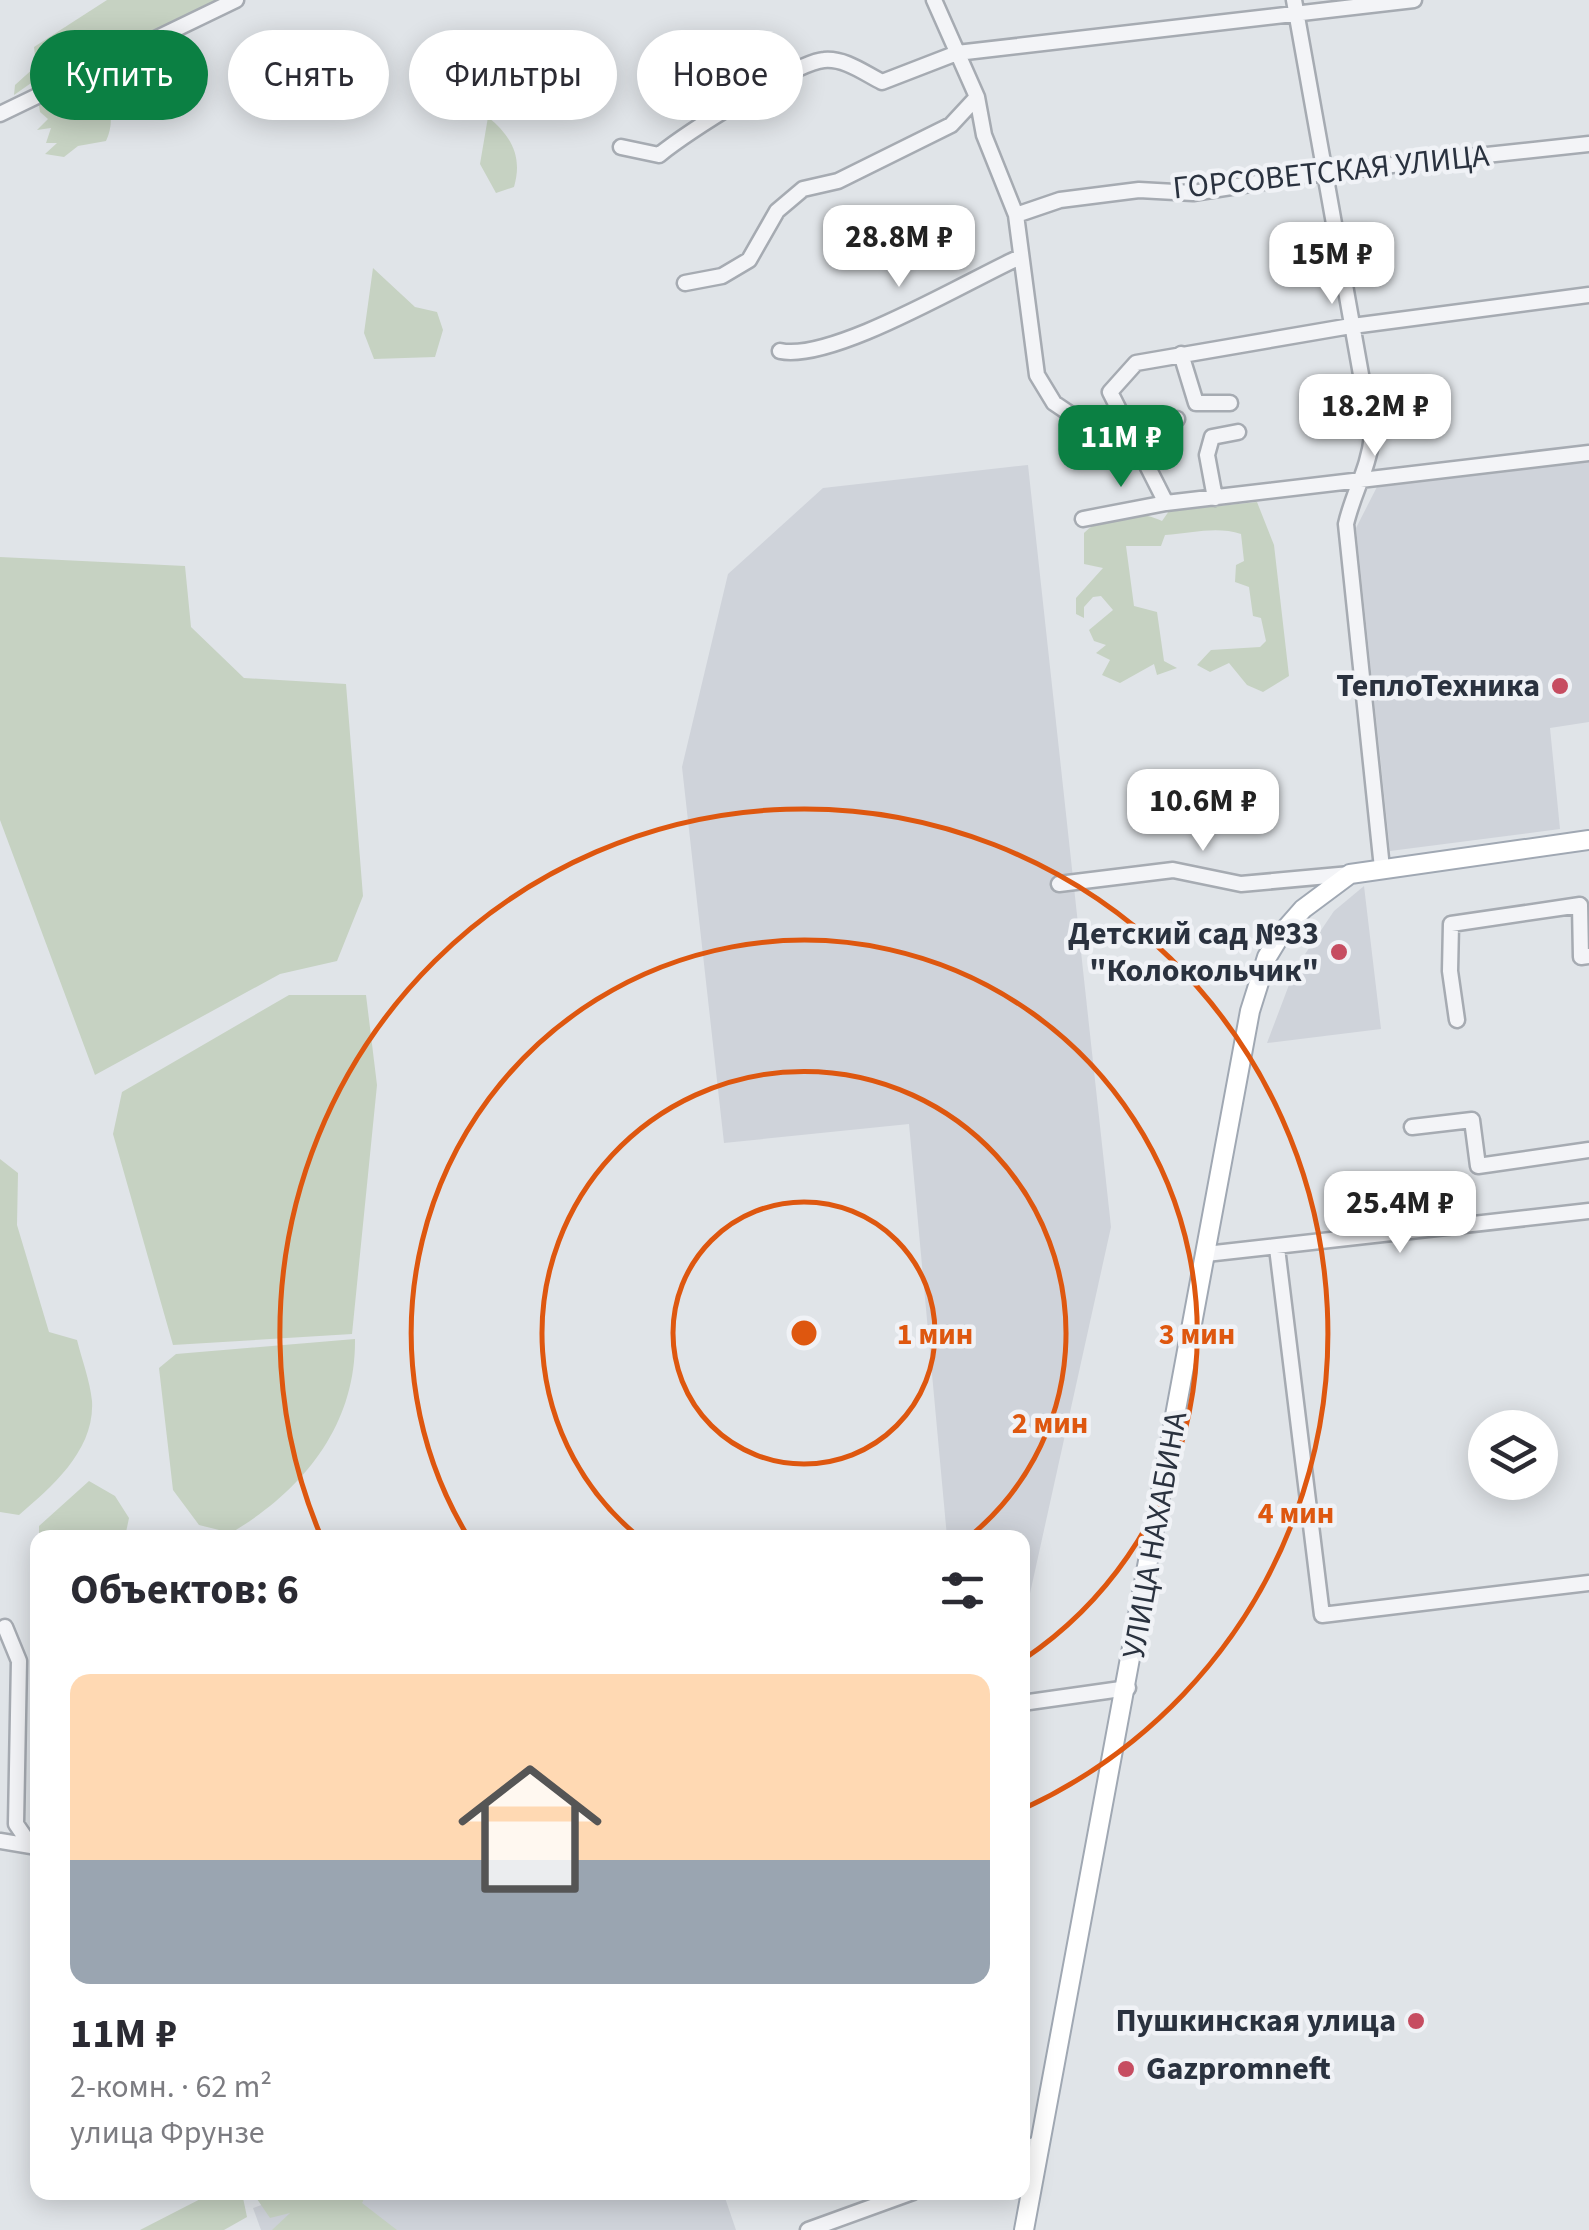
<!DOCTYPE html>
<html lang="ru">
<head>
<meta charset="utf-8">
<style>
	:root { --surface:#fff; --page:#f7f7f7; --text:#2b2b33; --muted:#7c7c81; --accent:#0b8043 }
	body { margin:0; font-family:"Source Sans 3",sans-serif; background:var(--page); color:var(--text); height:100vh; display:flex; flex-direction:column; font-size:38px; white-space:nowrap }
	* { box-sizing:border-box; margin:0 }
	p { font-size:32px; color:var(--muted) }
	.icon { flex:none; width:55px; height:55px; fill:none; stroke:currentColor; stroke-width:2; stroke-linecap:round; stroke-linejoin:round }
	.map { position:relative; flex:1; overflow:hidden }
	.side { position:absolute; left:30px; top:1530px; width:1000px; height:670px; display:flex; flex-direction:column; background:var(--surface); border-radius:20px; box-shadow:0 5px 25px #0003 }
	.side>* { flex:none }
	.hud { position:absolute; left:30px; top:30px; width:1000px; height:90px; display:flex; gap:20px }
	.tools { position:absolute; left:1468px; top:1410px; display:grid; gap:20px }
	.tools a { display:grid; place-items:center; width:90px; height:90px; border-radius:50%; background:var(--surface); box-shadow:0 5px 25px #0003; font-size:50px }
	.price { position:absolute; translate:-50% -85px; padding:0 22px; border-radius:20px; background:#fff; color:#222; font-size:32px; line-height:65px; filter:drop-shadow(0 2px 5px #0008) }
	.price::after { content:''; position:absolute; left:50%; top:60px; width:30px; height:22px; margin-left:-15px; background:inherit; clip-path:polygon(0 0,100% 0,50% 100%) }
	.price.current { background:var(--accent); color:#fff }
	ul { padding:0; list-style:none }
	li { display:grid; align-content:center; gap:20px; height:530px; padding:0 40px }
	li span { display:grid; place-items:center; height:310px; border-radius:20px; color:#555 }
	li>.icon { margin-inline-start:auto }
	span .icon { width:180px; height:180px; fill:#fffc; stroke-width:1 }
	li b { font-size:42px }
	h2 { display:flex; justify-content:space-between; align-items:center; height:120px; padding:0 40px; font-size:42px }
	.chip { padding:0 35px; border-radius:45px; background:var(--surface); box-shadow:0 5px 25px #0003; font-size:35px; line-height:90px }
	.chip.current { background:var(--accent); color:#fff }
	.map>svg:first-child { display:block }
</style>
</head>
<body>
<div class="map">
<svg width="1589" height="2230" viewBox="0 0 1589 2230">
	<rect width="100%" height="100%" fill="#e0e4e8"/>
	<path fill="#cfd3da" d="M 1589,453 L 1589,722 L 1550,728 L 1560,829 L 1390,851 L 1356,528 L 1381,479 Z
		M 1028,465 L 1111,1227 L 1023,1625 L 1022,1538 L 947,1537 L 909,1124 L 724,1143 L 682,767 L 728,574 L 823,488 Z
		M 1364,886 L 1381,1029 L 1267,1043 L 1295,969 L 1334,911 Z
		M 296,2192 L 723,2192 L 736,2230 L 261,2230 L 253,2208 Z"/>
	<path fill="#c6d2c2" d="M 107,0 L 222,0 L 138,38 L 115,42 L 96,59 L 56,80 L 44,74 L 14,95 L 15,85 L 36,66 L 34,47 Z
		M 80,79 L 91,80 C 108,98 117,117 106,141 L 78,146 L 64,157 L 45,154 L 57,143 L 46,143 L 51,128 L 37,130 L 48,119 L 40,112 L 38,100 Z
		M 488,117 C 511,136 523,156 514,187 L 496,193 L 480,164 Z
		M 373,268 L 415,307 L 437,312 L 443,330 L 435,357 L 374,359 L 364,333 Z
		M 1257,502 L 1274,545 L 1289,676 L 1263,692 L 1247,685 L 1229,663 L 1210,672 L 1197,665 L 1211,650 L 1260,647 L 1266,641 L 1261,618 L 1253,616 L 1249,587 L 1235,582 L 1236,565 L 1244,561 L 1241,534 C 1217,526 1192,533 1165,535 L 1161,546 L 1126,546 L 1134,606 L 1157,612 L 1164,661 L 1177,668 L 1157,675 L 1154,664 L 1120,683 L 1102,675 L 1110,660 L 1096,653 L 1106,645 L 1094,641 L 1089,630 L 1113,610 L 1101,596 L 1093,597 L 1084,607 L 1084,618 L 1076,614 L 1076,598 L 1103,568 L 1084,564 L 1084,533 C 1102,514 1138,509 1162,521 L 1169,511 Z
		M 0,557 L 185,566 L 191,627 L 244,678 L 346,684 L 363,896 L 337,961 L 280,974 L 95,1075 L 0,820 Z
		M 289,995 L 366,995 L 377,1085 L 352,1334 L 173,1345 L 113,1134 L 122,1092 Z
		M 0,1159 L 18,1173 L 17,1225 L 49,1332 L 77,1340 C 82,1360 90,1381 92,1401 C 95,1450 52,1487 19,1515 L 0,1512 Z
		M 355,1339 C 356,1426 303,1490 231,1533 L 199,1525 L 173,1490 L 159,1368 L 176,1354 Z
		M 89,1481 L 115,1496 L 129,1518 L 125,1537 L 39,1537 L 39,1526 Z
		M 214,2192 L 242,2193 L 247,2217 L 224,2230 L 140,2230 Z
		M 275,2193 L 367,2193 L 362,2203 L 397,2230 L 272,2230 L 290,2213 L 270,2218 L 257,2199 Z"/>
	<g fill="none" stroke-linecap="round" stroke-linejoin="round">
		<g stroke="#a6abb2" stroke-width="19">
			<path id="minor" d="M 934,0 L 977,97 L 984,135 L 1016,215 L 1037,375 L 1054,403 L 1088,426 L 1132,442
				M 1294,0 L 1372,436 C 1369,468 1353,493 1346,524 L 1382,868
				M 0,114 L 236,0
				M 621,147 L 659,155 C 685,134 796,62 824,60 C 845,58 864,73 882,82 L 957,53 L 1414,0
				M 1016,215 L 1060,200 L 1139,190 L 1193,193 L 1327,172 L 1589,144
				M 685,283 L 722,276 L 749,260 L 777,211 L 803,189 L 838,181 L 951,125 L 977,97
				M 780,351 C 832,362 965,282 1020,257
				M 1181,354 L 1196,403 L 1230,403
				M 1132,442 L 1177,419
				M 1215,498 L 1207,455 L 1212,437 L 1238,432
				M 1166,503 L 1110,392 L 1136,363 L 1345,327 L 1589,295
				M 1083,519 L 1166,503 L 1589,453
				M 1059,884 L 1173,870 L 1241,884 L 1350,874
				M 1457,1020 L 1450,971 L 1451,924 L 1580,905 L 1581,957 L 1589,956
				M 1412,1127 L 1472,1120 L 1478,1166 L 1589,1150
				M 1277,1248 L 1322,1615 L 1589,1583
				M 1206,1254 L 1589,1211
				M 5,1627 L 19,1661 L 16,1824 L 31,1846
				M 1022,1703 L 1128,1688
				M 0,1841 L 37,1847
				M 1022,2150 L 1039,2143
				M 808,2230 L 913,2192"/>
		</g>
		<g stroke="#a0a8b3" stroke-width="22">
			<path id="major" d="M 1024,2230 L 1250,1011 L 1267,957 L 1281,934 L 1303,909 L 1350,874 L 1589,840"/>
		</g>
		<use href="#minor" stroke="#f3f4f7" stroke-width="14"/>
		<use href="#major" stroke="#fff" stroke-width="18"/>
	</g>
	<g fill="none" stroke="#de570f" stroke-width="5">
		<circle cx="804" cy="1333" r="131"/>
		<path d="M639 1537A262 262 0 1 1 969 1537"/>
		<path d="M467 1535A393 393 0 1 1 1024 1659"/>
		<path d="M320 1534A524 524 0 1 1 1025 1808"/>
	</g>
	<g fill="#c64d61" stroke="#f0f2f6" stroke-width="4">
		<circle cx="1560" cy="686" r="10"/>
		<circle cx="1339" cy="952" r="10"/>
		<circle cx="1416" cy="2021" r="10"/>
		<circle cx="1126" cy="2069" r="10"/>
	</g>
	<g text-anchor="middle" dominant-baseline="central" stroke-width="9" stroke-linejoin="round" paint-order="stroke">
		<g font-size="32" fill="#2a323f" stroke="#f0f2f6">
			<text transform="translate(1331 172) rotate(-6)">ГОРСОВЕТСКАЯ УЛИЦА</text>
			<text transform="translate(1155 1535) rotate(-80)">УЛИЦА НАХАБИНА</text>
		</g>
		<g font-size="32" font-weight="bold" fill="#2a323f" stroke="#f0f2f6" text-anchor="end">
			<text x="1540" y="686">ТеплоТехника</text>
			<text x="1319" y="934">Детский сад №33<tspan x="1319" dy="37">"Колокольчик"</tspan></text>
			<text x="1396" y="2021">Пушкинская улица</text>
			<text x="1146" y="2069" text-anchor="start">Gazpromneft</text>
		</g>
	</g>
	<circle cx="804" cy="1333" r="15" fill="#de570f" stroke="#f0f2f6" stroke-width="5"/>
	<g font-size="30" text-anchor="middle" font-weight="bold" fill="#de570f" stroke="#f0f2f6" stroke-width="9" stroke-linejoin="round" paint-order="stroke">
		<text x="935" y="1344">1 мин</text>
		<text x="1197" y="1344">3 мин</text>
		<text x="1050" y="1433">2 мин</text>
		<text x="1296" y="1523">4 мин</text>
	</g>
</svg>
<div class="tools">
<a><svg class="icon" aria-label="layers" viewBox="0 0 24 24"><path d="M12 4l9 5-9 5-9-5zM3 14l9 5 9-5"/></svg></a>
</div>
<b class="price" style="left:899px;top:290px">28.8M ₽</b>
<b class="price" style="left:1332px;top:307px">15M ₽</b>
<b class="price" style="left:1375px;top:459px">18.2M ₽</b>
<b class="price current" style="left:1121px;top:490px">11M ₽</b>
<b class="price" style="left:1203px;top:854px">10.6M ₽</b>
<b class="price" style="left:1400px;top:1256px">25.4M ₽</b>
<div class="hud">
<a class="chip current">Купить</a>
<a class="chip">Снять</a>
<a class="chip">Фильтры</a>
<a class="chip">Новое</a>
</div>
<section class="side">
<h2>Объектов: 6<svg class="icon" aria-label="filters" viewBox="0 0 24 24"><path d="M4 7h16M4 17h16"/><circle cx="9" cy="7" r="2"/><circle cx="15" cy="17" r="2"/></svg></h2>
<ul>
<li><span style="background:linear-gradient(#ffd9b3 60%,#9aa5b1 0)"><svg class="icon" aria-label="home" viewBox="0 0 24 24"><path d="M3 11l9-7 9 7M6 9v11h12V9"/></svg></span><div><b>11M ₽</b><p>2-комн. · 62 m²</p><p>улица Фрунзе</p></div></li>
</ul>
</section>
</div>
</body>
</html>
